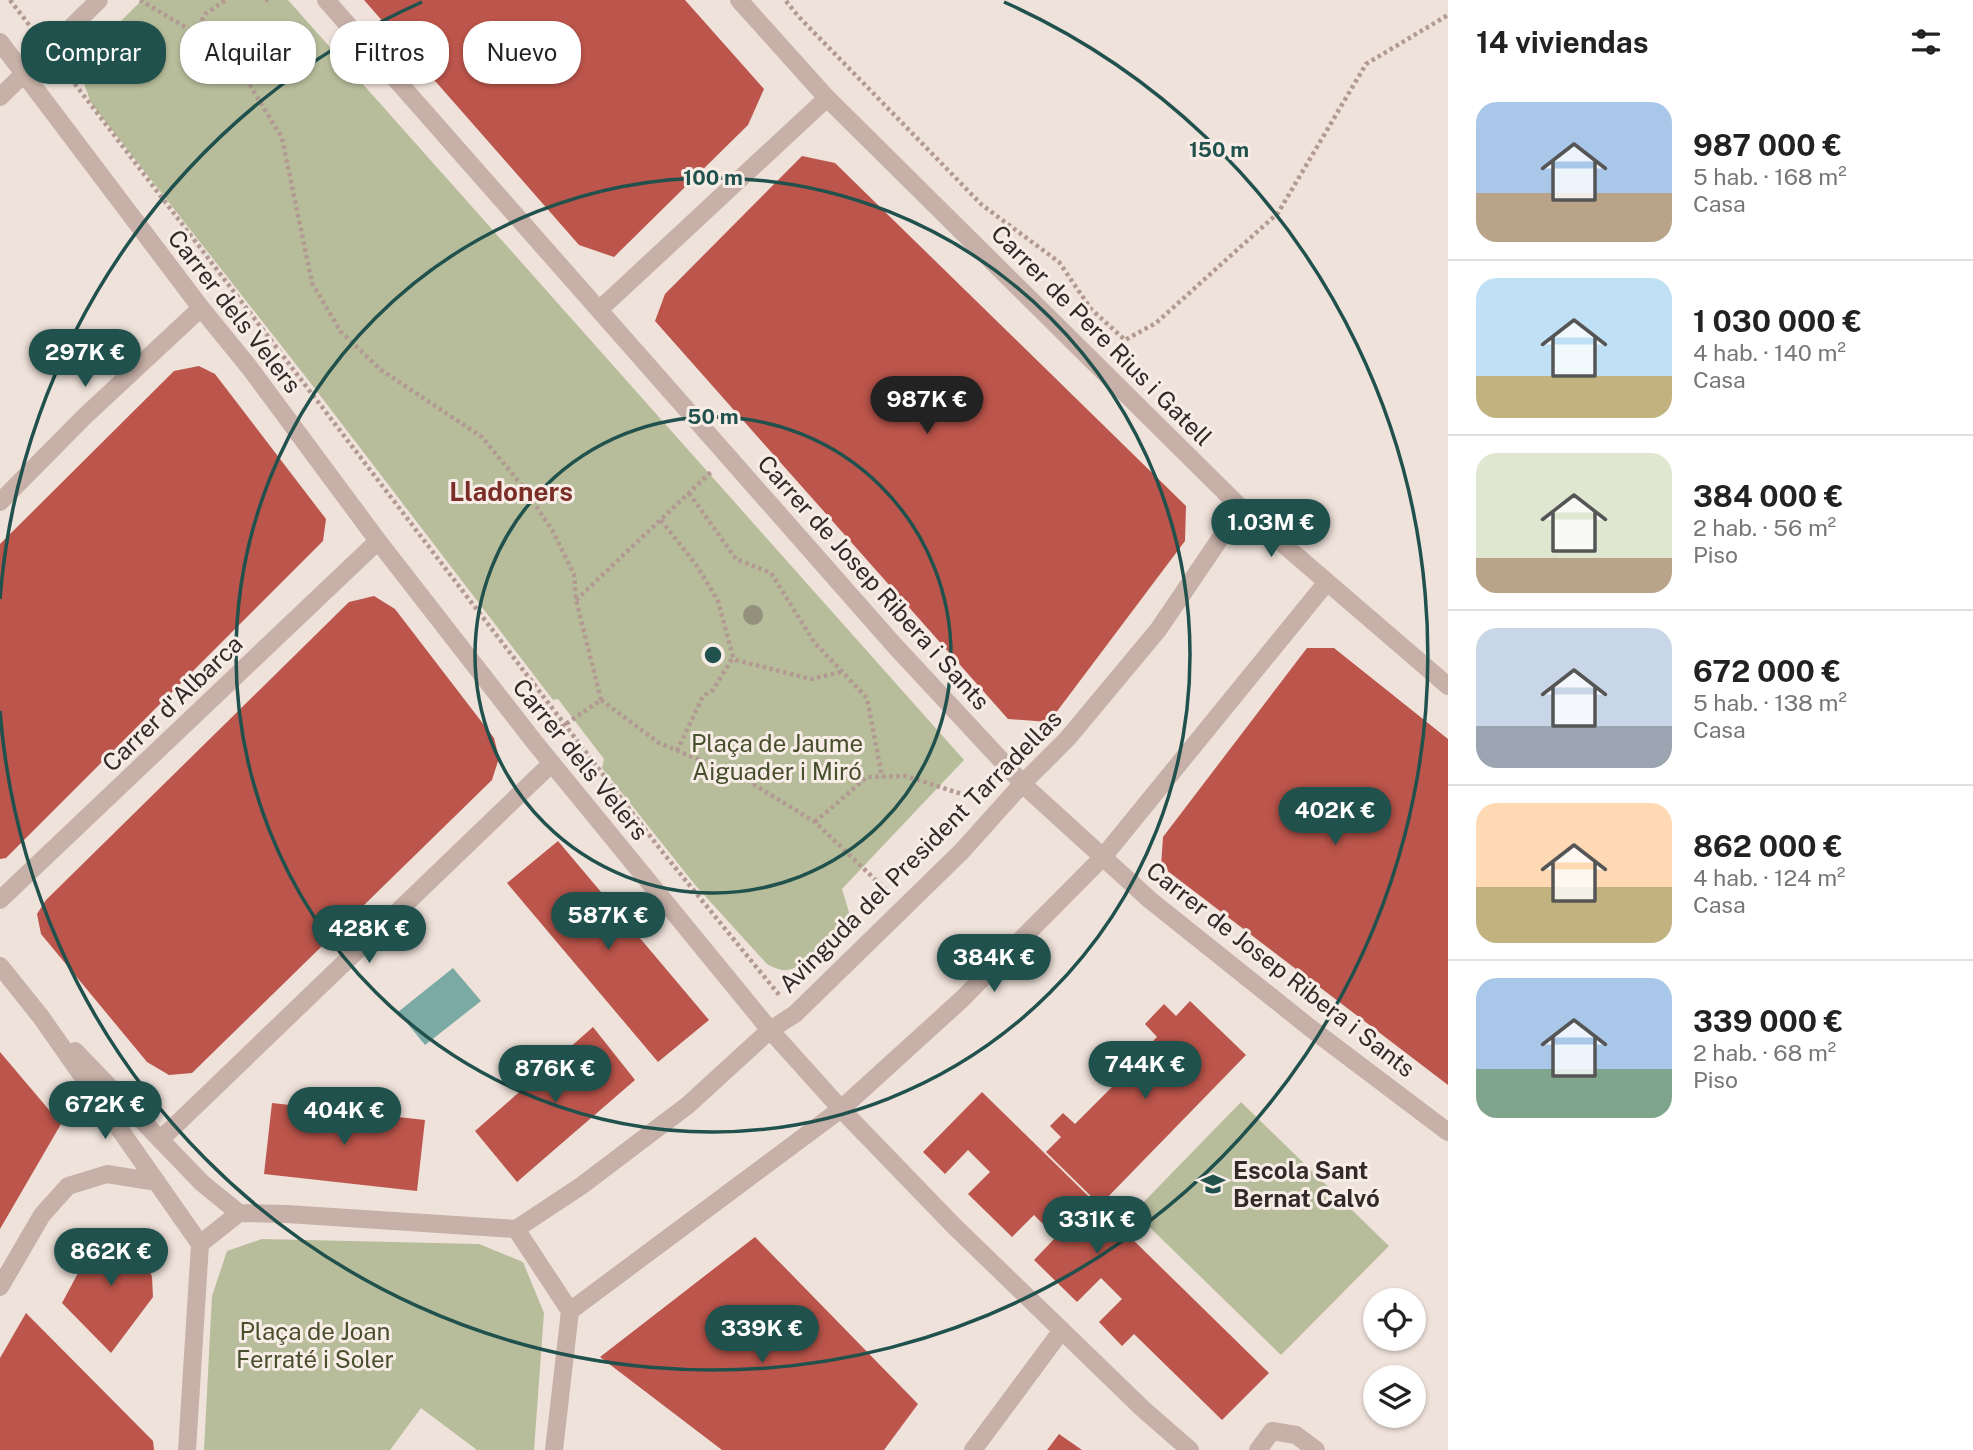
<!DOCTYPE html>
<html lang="es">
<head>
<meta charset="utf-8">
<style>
	:root { --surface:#fff; --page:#f2f2f2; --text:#222; --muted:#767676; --line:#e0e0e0; --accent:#20514d }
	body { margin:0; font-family:"Public Sans",sans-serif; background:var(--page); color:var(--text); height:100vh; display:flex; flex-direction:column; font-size:26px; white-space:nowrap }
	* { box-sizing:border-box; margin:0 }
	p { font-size:23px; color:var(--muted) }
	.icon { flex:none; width:38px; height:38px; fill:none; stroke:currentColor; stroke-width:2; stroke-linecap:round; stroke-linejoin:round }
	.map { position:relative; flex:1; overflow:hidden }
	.side { display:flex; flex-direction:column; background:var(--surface); width:525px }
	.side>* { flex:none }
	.hud { position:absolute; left:21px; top:21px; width:665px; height:63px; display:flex; gap:14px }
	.controls { position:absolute; left:1363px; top:1288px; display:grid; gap:14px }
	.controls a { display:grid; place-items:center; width:63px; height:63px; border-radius:50%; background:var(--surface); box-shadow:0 2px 5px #0004; font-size:35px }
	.price { position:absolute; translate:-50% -60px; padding:0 16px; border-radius:24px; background:var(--accent); color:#fff; font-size:23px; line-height:46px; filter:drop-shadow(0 2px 4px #0008) }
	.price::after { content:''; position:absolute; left:50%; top:42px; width:21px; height:16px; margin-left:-10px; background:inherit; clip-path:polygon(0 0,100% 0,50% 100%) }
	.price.selected { background:#222; color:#fff }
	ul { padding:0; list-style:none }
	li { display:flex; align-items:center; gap:21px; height:175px; padding:0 28px }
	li+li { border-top:2px solid var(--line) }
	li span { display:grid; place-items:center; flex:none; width:196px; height:140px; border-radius:21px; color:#555 }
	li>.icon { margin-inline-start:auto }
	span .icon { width:84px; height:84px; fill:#fffc; stroke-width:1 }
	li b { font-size:30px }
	h2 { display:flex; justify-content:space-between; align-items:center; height:84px; padding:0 28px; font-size:30px }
	.pill { padding:0 24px; border-radius:28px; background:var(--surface); box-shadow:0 2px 5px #0004; font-size:24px; line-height:63px }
	.pill.selected { background:var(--accent); color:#fff }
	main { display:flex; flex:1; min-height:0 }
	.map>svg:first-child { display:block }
</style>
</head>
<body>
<main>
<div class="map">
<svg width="1448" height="1450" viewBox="0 0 1448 1450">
	<rect width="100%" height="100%" fill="#efe2da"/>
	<path fill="#b7bd9b" d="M 142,0 L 288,0 L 964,760 L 842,889 L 851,919 C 839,935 803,973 782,970 C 777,969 771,966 767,964 L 696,886 L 602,768 L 604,759 L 558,699 L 553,700 L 309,381 L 91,103 L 81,75 L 87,55 Z
		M 1241,1102 L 1389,1246 L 1281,1355 L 1134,1212 Z
		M 262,1239 L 479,1244 L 523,1262 L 544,1313 L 534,1450 L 477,1450 L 421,1408 L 390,1450 L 204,1450 L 212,1296 L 227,1251 Z"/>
	<path fill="#7baaa4" d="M 453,968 L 481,1001 L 425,1045 L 398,1012 Z"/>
	<path fill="#bc554b" d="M 364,0 L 685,0 L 764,89 L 748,125 L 614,257 L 579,245 Z
		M 802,156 L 835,163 L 1186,506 L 1185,541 L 1049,722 L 1008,719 L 655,321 L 665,294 Z
		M 199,366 L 215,374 L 326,519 L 323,541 L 6,858 L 0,859 L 0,544 L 174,371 Z
		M 374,596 L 395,609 L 494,738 L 499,758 L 492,780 L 192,1073 L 169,1075 L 147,1062 L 41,934 L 37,914 L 46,900 L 349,602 Z
		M 1307,648 L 1334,648 L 1448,739 L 1448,1085 L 1161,866 L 1163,837 Z
		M 558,841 L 709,1020 L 658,1062 L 507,883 Z
		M 1190,1001 L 1246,1055 L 1100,1205 L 1046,1152 L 1061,1137 L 1050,1126 L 1063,1113 L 1075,1124 L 1113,1086 L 1100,1074 L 1113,1061 L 1124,1071 L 1157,1037 L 1145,1024 L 1164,1004 L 1176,1016 Z
		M 593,1027 L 635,1080 L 517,1182 L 475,1131 Z
		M 0,1052 L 61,1124 L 0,1229 Z
		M 982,1092 L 1269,1373 L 1222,1420 L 1134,1334 L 1122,1346 L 1099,1322 L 1122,1299 L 1101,1278 L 1077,1302 L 1034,1260 L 1056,1237 L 1034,1215 L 1012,1237 L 968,1194 L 990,1172 L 968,1150 L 945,1174 L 923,1152 Z
		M 272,1103 L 425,1120 L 417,1191 L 264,1174 Z
		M 114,1228 L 130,1233 L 141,1244 L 152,1277 L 153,1297 L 111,1353 L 62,1303 L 92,1247 Z
		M 755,1237 L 918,1404 L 884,1450 L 722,1450 L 600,1357 Z
		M 26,1313 L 153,1441 L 154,1450 L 0,1450 L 0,1358 Z
		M 1059,1434 L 1082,1450 L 1047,1450 Z"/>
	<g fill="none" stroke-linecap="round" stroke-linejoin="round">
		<path stroke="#b29a92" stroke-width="4.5" stroke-dasharray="3.5 3.5" stroke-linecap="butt" d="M 10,0 L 33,30
			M 140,0 L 195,33 L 242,72 L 282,138 L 312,283 L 341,332 L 381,370 L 482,437 L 524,488 L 552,530 L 574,574 L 576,600 L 601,700 L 554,732
			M 265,0 L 272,0
			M 786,1 L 798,16 L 982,205 L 1059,262 L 1091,309 L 1125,340 L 1156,323 L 1278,213 L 1366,64 L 1448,15
			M 195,33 L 205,14 L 226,0
			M 62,67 L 660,849 L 780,996
			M 689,493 L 736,559 L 771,573 L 814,642 L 867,698 L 882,777
			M 661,520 L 697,566 L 718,601 L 733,657 L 736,660 L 811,679 L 841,672
			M 576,600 L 712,471
			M 601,700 L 659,743 L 745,779 L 815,822 L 886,890
			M 677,751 L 703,696 L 713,690 L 733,657
			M 815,822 L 867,777 L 906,776 L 977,799"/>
		<path stroke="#c6b0a7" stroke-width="18" d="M 326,0 L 895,646 L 1028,789 L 1150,900 L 1309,1027 L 1448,1132
			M 739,0 L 827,98 L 1241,508 L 1448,686
			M 0,42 L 201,308 L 249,367 L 378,541 L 536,744 L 770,1030 L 841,1109 L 954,1226 L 1143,1409 L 1190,1450
			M 0,97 L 99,0
			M 599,310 L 827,98
			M 0,502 L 85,416 L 201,308
			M 0,900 L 378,541
			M 0,966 L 41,1017 L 200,1244
			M 75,1051 L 202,1183 L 239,1213
			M 160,1140 L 552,763
			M 516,1229 L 581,1186 L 688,1105 L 770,1030 L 795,1014 L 962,851 L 1023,783 L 1068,738 L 1158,630 L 1241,508
			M 0,1287 L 42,1215 L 68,1186 L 107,1174 L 157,1182
			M 570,1311 L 841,1109 L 961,1000 L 1103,857 L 1327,582
			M 187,1450 L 200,1244 L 239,1213 L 287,1214 L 516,1229 L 570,1311 L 554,1450
			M 973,1450 L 1062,1330
			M 1258,1450 L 1272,1431 L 1296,1435 L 1316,1450"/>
	</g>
	<circle fill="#93917b" cx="753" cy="615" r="10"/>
	<g fill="none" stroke="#20514d" stroke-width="3.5">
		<circle cx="713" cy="655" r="238"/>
		<circle cx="713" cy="655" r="477"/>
		<path d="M0 599A715 715 0 0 1 422 2M1004 2A715 715 0 1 1 0 711"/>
	</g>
	<defs>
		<g id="school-bare" transform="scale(1.89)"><path d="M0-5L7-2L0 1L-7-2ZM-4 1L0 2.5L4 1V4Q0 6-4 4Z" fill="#20514d" stroke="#f7ede6" stroke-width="2.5" paint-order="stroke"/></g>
	</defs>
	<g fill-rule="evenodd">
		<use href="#school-bare" x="1213" y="1184"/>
	</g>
	<g text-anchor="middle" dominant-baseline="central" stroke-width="6" stroke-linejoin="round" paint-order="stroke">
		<g font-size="24" fill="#332927" stroke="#f7ede6">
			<text transform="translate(235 311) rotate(52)">Carrer dels Velers</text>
			<text transform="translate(1102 335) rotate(45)">Carrer de Pere Rius i Gatell</text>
			<text transform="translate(874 582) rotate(48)">Carrer de Josep Ribera i Sants</text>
			<text transform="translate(172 703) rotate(-44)">Carrer d'Albarca</text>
			<text transform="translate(581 759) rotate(51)">Carrer dels Velers</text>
			<text transform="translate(920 851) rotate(-45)">Avinguda del President Tarradellas</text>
			<text transform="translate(1281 969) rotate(38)">Carrer de Josep Ribera i Sants</text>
		</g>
		<g font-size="24" fill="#484f2d" stroke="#f7ede6">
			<text x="777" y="743">Plaça de Jaume<tspan x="777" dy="28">Aiguader i Miró</tspan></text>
			<text x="315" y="1331">Plaça de Joan<tspan x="315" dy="28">Ferraté i Soler</tspan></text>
		</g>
		<g font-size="24" font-weight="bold" fill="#332927" stroke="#f7ede6" text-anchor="start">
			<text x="1233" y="1170">Escola Sant<tspan x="1233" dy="28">Bernat Calvó</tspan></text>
		</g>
		<g font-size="26" font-weight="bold" fill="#7b2e27" stroke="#f7ede6">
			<text x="511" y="491">Lladoners</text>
		</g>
	</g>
	<circle cx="713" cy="655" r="10" fill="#20514d" stroke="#f7ede6" stroke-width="3.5"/>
	<g font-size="21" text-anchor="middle" font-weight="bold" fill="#20514d" stroke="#f7ede6" stroke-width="6" stroke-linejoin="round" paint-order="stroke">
		<text x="1219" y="157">150 m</text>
		<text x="713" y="185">100 m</text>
		<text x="713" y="424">50 m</text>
	</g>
</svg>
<div class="controls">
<a><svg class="icon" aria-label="locate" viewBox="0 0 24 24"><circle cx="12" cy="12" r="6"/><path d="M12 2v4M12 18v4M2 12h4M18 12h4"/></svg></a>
<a><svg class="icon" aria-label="layers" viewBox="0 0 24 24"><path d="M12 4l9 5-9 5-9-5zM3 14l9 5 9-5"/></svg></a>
</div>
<b class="price" style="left:85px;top:389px">297K €</b>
<b class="price selected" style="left:927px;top:436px">987K €</b>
<b class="price" style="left:1271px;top:559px">1.03M €</b>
<b class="price" style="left:1335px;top:847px">402K €</b>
<b class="price" style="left:608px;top:952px">587K €</b>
<b class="price" style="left:369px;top:965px">428K €</b>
<b class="price" style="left:994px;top:994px">384K €</b>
<b class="price" style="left:1145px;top:1101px">744K €</b>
<b class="price" style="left:555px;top:1105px">876K €</b>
<b class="price" style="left:105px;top:1141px">672K €</b>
<b class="price" style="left:344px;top:1147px">404K €</b>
<b class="price" style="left:1097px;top:1256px">331K €</b>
<b class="price" style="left:111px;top:1288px">862K €</b>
<b class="price" style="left:762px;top:1365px">339K €</b>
<div class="hud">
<a class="pill selected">Comprar</a>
<a class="pill">Alquilar</a>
<a class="pill">Filtros</a>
<a class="pill">Nuevo</a>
</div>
</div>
<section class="side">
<h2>14 viviendas<svg class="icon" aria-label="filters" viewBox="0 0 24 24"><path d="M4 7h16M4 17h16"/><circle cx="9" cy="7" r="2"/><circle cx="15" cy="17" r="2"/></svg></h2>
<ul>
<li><span style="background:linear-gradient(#a9c7e8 65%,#b9a48a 0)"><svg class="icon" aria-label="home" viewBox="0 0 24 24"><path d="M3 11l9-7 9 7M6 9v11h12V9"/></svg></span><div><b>987 000 €</b><p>5 hab. · 168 m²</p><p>Casa</p></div></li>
<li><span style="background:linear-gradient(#bfe0f5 70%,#c2b280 0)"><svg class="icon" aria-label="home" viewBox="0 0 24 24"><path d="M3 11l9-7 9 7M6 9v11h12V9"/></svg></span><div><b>1 030 000 €</b><p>4 hab. · 140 m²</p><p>Casa</p></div></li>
<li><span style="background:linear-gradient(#dfe7d0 75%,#b9a48a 0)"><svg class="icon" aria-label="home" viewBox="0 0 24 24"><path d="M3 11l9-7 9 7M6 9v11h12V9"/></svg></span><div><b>384 000 €</b><p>2 hab. · 56 m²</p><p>Piso</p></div></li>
<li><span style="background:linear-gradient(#c9d6e8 70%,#9aa5b1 0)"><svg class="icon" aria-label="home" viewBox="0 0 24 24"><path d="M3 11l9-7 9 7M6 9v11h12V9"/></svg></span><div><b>672 000 €</b><p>5 hab. · 138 m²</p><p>Casa</p></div></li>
<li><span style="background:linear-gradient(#ffd9b3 60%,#c2b280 0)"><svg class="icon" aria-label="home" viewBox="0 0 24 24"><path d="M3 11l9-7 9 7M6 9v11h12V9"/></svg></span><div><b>862 000 €</b><p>4 hab. · 124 m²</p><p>Casa</p></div></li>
<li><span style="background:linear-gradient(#a9c7e8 65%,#7fa58c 0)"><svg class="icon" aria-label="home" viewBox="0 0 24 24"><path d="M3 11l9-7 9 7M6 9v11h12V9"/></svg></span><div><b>339 000 €</b><p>2 hab. · 68 m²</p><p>Piso</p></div></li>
</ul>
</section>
</main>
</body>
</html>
